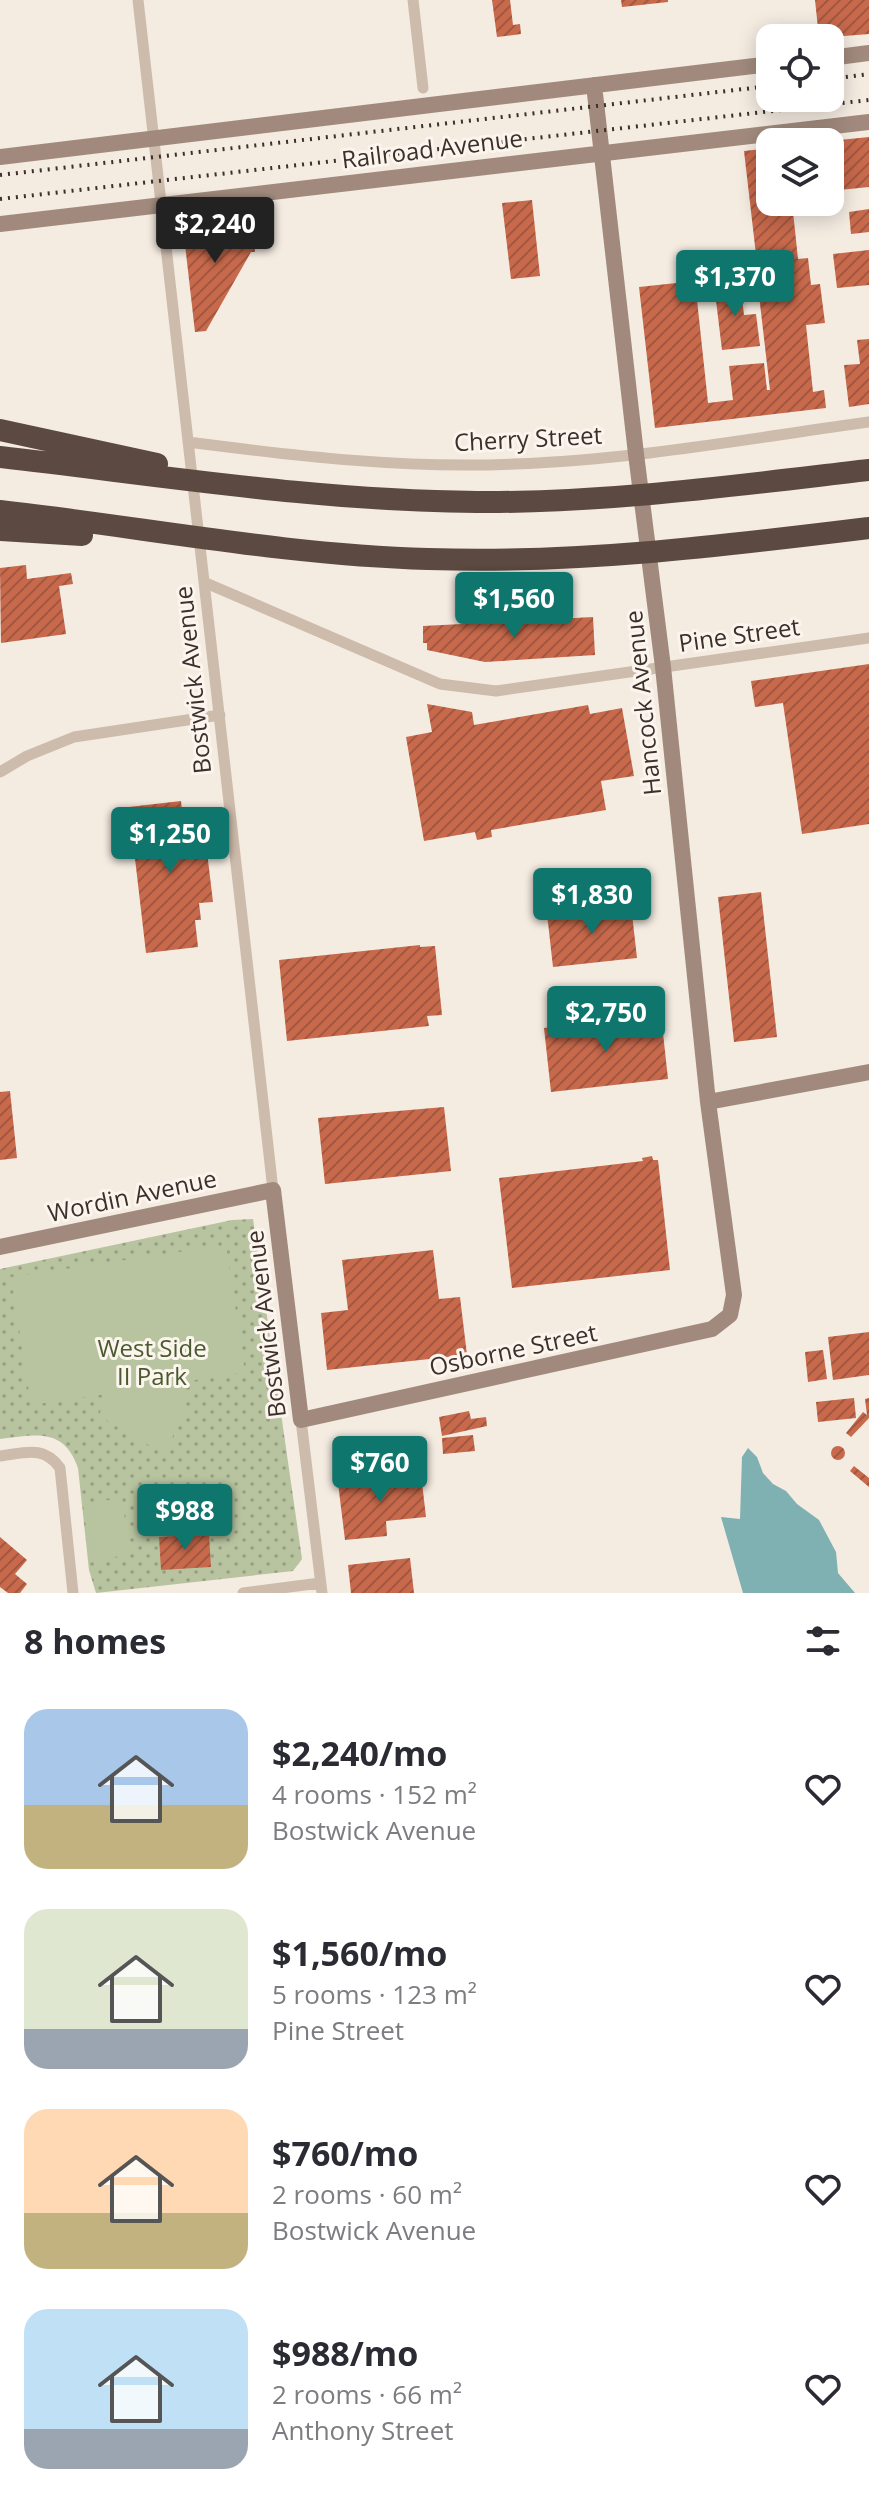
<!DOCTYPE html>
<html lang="en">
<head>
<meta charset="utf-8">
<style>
	:root { --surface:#fff; --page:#f2f2f3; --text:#2b2b33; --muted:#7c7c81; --accent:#0f766e }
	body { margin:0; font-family:"Open Sans",sans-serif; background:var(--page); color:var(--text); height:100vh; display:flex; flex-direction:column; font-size:30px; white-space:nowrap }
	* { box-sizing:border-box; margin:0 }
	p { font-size:26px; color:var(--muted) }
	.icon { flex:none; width:44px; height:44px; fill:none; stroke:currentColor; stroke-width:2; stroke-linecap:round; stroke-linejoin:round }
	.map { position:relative; height:1593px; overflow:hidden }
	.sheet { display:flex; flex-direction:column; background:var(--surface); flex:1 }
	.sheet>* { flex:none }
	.fabs { position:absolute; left:756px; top:24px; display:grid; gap:16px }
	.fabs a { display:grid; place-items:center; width:88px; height:88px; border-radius:16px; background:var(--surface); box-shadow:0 4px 20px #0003; font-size:40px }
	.price { position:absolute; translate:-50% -68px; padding:0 18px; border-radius:8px; background:var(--accent); color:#fff; font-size:26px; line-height:52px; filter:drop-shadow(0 2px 4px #0008) }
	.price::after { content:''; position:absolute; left:50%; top:48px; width:24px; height:18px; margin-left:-12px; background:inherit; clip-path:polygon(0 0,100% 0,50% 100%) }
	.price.active { background:#222; color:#fff }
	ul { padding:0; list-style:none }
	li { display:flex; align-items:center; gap:24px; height:200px; padding:0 24px }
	li span { display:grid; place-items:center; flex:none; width:224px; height:160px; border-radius:24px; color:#555 }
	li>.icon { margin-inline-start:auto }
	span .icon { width:96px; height:96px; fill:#fffc; stroke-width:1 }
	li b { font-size:34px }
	h2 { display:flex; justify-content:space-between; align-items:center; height:96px; padding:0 24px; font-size:34px }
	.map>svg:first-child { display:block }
</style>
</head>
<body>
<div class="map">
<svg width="869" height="1593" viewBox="0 0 869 1593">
	<defs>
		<pattern id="grass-dots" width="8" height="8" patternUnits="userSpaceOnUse" patternTransform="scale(2)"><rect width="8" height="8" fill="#b8c4a0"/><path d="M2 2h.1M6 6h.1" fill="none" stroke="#97a083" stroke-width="1.8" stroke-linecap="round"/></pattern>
		<pattern id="building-hatch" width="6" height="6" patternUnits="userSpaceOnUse" patternTransform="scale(2)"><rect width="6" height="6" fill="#c8694b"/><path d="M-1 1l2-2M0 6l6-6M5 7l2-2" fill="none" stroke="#a4573f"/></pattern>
	</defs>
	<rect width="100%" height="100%" fill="#f4ebe1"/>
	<path fill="url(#grass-dots)" d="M 253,1219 L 302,1559 L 293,1571 L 96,1593 L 89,1570 L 78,1468 C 64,1427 35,1435 0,1439 L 0,1269 L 232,1220 Z"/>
	<path fill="#b8c4a0" d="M 226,1245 L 245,1372 L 176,1383 L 189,1394 L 168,1449 L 155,1449 L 99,1416 L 106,1394 L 31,1405 L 11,1277 Z
		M 122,1498 L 130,1555 L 91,1560 L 83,1504 Z"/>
	<path fill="#7fb0b2" d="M 748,1448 L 757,1457 L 763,1473 L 773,1484 L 786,1491 L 797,1504 L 819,1520 L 836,1552 L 838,1573 L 855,1593 L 743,1593 L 721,1517 L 740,1519 L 742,1457 Z"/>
	<path fill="url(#building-hatch)" d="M 492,0 L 510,0 L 513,25 L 520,24 L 521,34 L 497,37 Z
		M 621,0 L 668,0 L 668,2 L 622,7 Z
		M 815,0 L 869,0 L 869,34 L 819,38 Z
		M 869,137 L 869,187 L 830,191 L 830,141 Z
		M 770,148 L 770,202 L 792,202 L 798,259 L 808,258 L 811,285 L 820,284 L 825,323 L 806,325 L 813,392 L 824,390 L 826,408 L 655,428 L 639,287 L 695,281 L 708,403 L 733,400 L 729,366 L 764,363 L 767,390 L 770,390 L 757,278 L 748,279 L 746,268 L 753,267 L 754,272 L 758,272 L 744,151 Z
		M 532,200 L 540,276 L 511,279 L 502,203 Z
		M 869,209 L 869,232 L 851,234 L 849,212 Z
		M 248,219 L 250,241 L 254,240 L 255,252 L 251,252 L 206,331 L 195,332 L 183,227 Z
		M 869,250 L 869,285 L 837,288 L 833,254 Z
		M 740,281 L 744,315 L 756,314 L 760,346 L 722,350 L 714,284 Z
		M 869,339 L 869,404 L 849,407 L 844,365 L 860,364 L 857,340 Z
		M 26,565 L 27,579 L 71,573 L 73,584 L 59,586 L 66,634 L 1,643 L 0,568 Z
		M 593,617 L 595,655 L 485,662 L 427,650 L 427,643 L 423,643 L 423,626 Z
		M 869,664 L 869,824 L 802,834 L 783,703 L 755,707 L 751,681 Z
		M 427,704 L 472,712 L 474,725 L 588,705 L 590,714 L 622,708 L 634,776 L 601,781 L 606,810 L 491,830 L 492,837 L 477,840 L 475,832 L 424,841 L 406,737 L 432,732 Z
		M 181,801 L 183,820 L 203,818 L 213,902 L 199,903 L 201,920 L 195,920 L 198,947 L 146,953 L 129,807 Z
		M 761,892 L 777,1037 L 734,1042 L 718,897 Z
		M 631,905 L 637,958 L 553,967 L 547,914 Z
		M 420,945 L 420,947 L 435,946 L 442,1015 L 427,1016 L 429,1026 L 287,1041 L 279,960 Z
		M 661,1015 L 668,1079 L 551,1092 L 544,1028 Z
		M 10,1091 L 17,1158 L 0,1160 L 0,1092 Z
		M 444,1107 L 451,1171 L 325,1184 L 318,1118 Z
		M 652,1156 L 653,1160 L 658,1160 L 670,1270 L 512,1288 L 499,1178 L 643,1161 L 642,1158 Z
		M 433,1250 L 439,1299 L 460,1297 L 467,1355 L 327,1370 L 321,1313 L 348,1310 L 342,1260 Z
		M 869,1332 L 869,1375 L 833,1380 L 828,1337 Z
		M 823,1350 L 827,1379 L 808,1382 L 805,1352 Z
		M 854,1398 L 856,1418 L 818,1422 L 816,1402 Z
		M 869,1398 L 869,1418 L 851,1437 L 846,1433 L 863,1412 L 867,1415 L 865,1399 Z
		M 469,1411 L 471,1419 L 486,1417 L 487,1426 L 442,1436 L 439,1417 Z
		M 473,1435 L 475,1451 L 443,1454 L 442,1438 Z
		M831 1453a7 7 0 1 1 14 0a7 7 0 1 1-14 0Z
		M 854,1466 L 869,1478 L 869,1487 L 850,1471 Z
		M 421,1474 L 426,1517 L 386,1521 L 387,1536 L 345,1540 L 338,1483 Z
		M 209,1534 L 211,1567 L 161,1570 L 159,1537 Z
		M 0,1537 L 27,1560 L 15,1574 L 27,1584 L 20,1593 L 8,1593 L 0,1587 Z
		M 410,1558 L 414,1593 L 351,1593 L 348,1565 Z"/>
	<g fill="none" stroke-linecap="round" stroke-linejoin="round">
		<path stroke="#cdbbac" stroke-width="11" d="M 138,0 L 273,1190
			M 413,0 L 423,88
			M 188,442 C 296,456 406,469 514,464 C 633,460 752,438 869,422
			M 206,583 L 440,684 L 496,691 L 869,638
			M 0,772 L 27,756 L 74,737 L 220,715
			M 301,1420 L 322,1593
			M 0,1456 C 25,1453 44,1445 60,1468 L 73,1593
			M 243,1593 L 320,1583"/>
		<path stroke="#a18a7d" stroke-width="16" d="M 830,58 L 869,53
			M 0,157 L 770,64
			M 0,224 L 869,122
			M 708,1102 L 869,1072
			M 0,1247 L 273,1190 L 301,1420 L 712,1329 L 730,1315 L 734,1295 L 708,1102 L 663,667 L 636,454 L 594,85"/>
		<path stroke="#5c4a42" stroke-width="22" d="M 0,430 L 157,464
			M 0,457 C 158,475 317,501 477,502 C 608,503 739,485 869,470
			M 0,511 C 143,527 284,555 428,559 C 576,564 722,546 869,528
			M 0,530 L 82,535"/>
		<path stroke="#3b302b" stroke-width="4" stroke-dasharray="2 6" stroke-linecap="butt" d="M 830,79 L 869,74
			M 0,175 L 770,86
			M 0,199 L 869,100"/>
	</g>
	<g text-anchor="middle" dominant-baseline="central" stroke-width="6" stroke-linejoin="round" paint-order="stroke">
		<g font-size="24" fill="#3b302b" stroke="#fbf5ee">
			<text transform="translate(432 148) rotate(-7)">Railroad Avenue</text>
			<text transform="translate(528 438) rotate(-3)">Cherry Street</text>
			<text transform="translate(739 634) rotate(-8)">Pine Street</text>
			<text transform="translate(192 680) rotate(-96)">Bostwick Avenue</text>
			<text transform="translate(642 703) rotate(-96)">Hancock Avenue</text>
			<text transform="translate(132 1195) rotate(-12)">Wordin Avenue</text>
			<text transform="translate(265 1324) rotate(-97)">Bostwick Avenue</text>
			<text transform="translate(513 1349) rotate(-12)">Osborne Street</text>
		</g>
		<g font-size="24" fill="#4a5a2e" stroke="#fbf5ee">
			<text x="152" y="1347">West Side<tspan x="152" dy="28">II Park</tspan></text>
		</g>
	</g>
</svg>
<div class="fabs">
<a><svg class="icon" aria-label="locate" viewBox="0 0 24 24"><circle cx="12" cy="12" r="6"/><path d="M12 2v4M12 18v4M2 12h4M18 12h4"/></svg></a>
<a><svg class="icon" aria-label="layers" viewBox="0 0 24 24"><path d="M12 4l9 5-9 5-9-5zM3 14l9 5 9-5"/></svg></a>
</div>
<b class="price active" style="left:215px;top:265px">$2,240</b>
<b class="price" style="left:735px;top:318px">$1,370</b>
<b class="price" style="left:514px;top:640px">$1,560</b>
<b class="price" style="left:170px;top:875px">$1,250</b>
<b class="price" style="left:592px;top:936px">$1,830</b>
<b class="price" style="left:606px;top:1054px">$2,750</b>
<b class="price" style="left:380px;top:1504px">$760</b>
<b class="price" style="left:185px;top:1552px">$988</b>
</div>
<section class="sheet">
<h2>8 homes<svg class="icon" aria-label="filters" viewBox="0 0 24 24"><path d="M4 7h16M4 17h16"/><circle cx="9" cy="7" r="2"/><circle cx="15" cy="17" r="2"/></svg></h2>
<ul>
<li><span style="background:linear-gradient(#a9c7e8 60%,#c2b280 0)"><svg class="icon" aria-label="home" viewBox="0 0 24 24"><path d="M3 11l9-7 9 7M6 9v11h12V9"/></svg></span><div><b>$2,240/mo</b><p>4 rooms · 152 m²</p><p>Bostwick Avenue</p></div><svg class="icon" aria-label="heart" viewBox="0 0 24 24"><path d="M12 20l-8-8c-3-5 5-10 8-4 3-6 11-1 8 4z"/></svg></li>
<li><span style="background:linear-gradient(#dfe7d0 75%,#9aa5b1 0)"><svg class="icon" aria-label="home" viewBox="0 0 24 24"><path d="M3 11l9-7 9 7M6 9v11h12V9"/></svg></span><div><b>$1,560/mo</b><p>5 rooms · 123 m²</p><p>Pine Street</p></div><svg class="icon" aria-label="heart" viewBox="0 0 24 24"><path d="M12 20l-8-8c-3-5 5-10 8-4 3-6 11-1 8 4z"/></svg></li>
<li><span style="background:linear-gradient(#ffd9b3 65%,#c2b280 0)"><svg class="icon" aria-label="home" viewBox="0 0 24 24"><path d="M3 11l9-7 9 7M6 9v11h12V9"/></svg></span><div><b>$760/mo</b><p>2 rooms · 60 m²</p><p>Bostwick Avenue</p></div><svg class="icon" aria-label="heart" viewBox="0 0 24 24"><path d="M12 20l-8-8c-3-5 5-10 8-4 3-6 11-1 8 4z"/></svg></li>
<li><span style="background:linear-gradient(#bfe0f5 75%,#9aa5b1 0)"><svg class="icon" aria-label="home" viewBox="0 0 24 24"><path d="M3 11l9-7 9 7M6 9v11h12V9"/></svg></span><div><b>$988/mo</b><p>2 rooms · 66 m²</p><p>Anthony Street</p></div><svg class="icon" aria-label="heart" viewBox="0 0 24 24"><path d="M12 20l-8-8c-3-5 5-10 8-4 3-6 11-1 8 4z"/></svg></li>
</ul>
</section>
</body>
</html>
